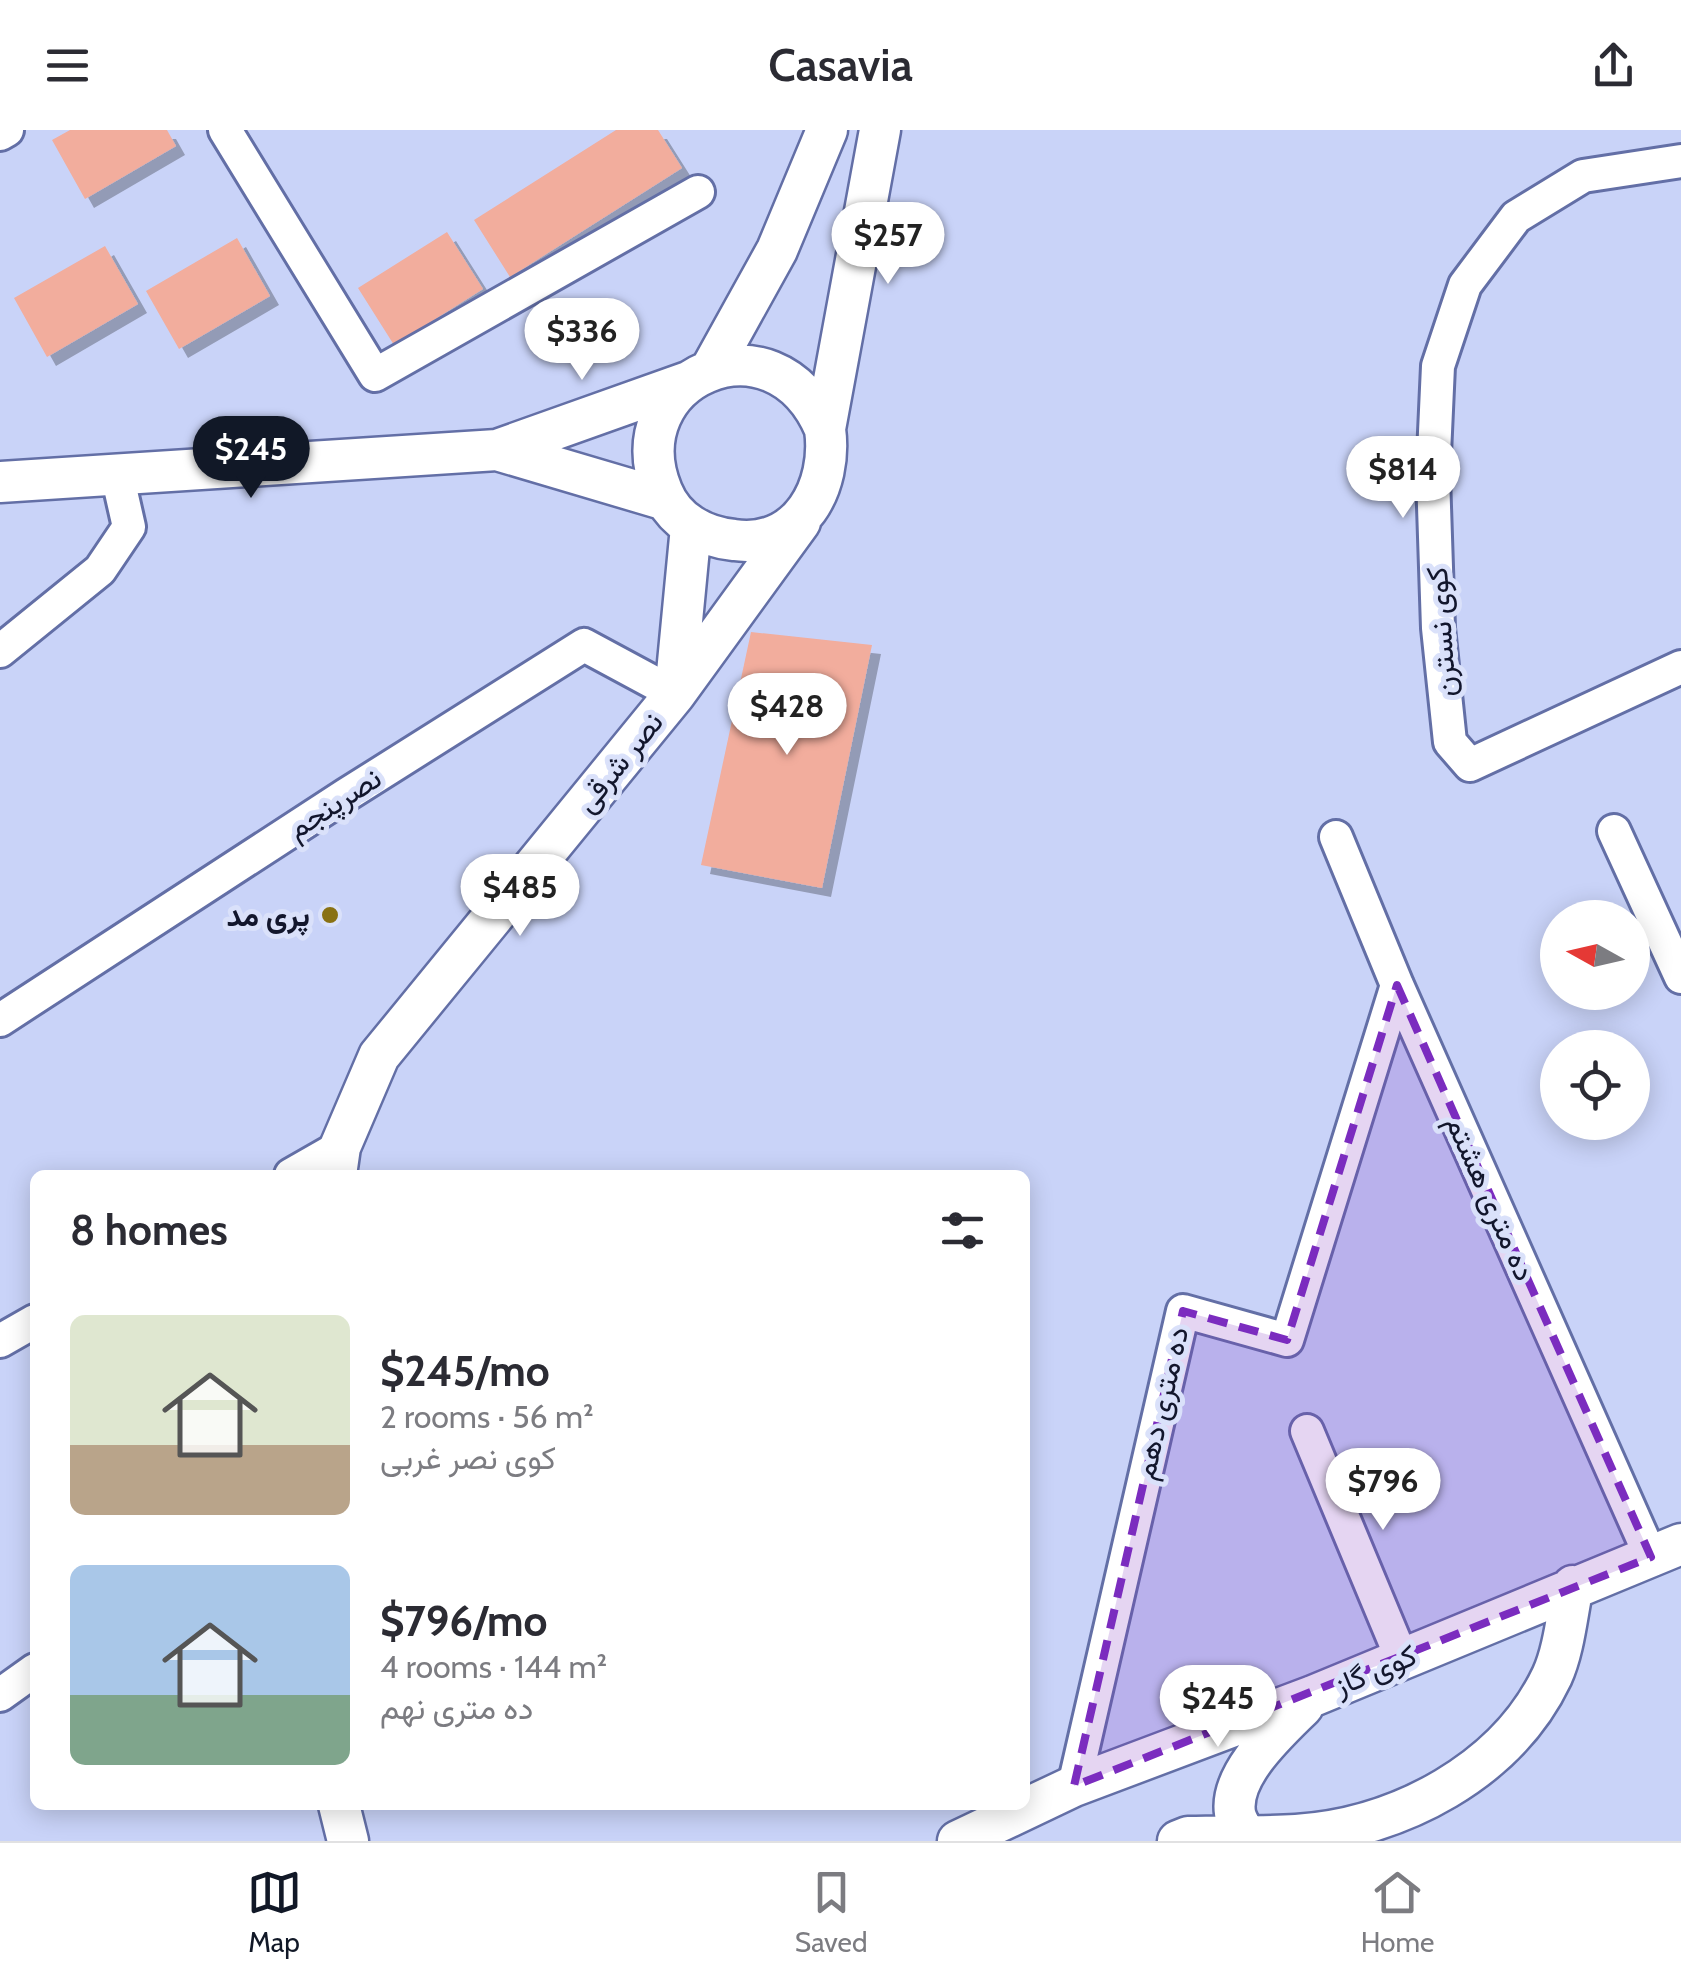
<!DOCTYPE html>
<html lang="en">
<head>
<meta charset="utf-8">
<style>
	:root { --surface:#fff; --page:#f2f2f3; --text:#2b2b33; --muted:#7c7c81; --line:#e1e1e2; --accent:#111827 }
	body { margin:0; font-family:Cabin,Vazirmatn,sans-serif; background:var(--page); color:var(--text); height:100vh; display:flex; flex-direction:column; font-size:38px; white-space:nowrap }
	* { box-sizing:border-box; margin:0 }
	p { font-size:32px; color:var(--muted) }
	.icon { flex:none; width:55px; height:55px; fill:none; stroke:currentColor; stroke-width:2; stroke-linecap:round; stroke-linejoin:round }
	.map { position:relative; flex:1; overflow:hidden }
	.panel { position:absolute; left:30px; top:1040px; width:1000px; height:640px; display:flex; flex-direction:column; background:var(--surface); border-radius:15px; box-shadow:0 5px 25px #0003 }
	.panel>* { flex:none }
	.needle { width:65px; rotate:278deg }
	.controls { position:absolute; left:1540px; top:770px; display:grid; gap:20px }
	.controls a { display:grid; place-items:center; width:110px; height:110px; border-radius:50%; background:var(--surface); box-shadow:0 5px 25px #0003; font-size:50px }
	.price { position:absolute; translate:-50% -85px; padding:0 22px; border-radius:35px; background:#fff; color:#222; font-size:32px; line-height:65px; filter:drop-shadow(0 2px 5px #0008) }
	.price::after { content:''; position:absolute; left:50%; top:60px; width:30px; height:22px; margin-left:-15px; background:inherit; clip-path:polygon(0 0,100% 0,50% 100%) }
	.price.selected { background:var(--accent); color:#fff }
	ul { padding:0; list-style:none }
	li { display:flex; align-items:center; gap:30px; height:250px; padding:0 40px }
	li span { display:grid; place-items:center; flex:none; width:280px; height:200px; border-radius:15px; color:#555 }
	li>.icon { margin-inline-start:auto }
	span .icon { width:120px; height:120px; fill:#fffc; stroke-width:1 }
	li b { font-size:42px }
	h2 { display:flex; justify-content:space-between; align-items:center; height:120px; padding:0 40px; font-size:42px }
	header { display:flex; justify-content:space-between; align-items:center; height:130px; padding:0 40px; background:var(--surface); font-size:45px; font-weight:600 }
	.tab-bar { display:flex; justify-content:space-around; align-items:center; height:140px; border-top:2px solid var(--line); background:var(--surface); font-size:28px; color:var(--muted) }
	.tab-bar a { display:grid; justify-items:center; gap:5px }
	.tab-bar .selected { color:var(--accent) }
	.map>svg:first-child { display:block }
</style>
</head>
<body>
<header><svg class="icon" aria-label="menu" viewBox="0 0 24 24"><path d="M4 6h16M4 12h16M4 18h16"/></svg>Casavia<svg class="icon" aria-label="share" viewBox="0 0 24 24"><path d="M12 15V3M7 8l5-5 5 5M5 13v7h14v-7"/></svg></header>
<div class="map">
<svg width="1681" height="1711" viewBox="0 0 1681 1711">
	<defs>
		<filter id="shadow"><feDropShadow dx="9" dy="9" stdDeviation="0" flood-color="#0004"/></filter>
	</defs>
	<rect width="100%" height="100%" fill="#c9d3f8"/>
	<path fill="#f2ad9d" filter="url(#shadow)" d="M 70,0 L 167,0 L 176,16 L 85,69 L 52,10 Z
		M 616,0 L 658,0 L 682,38 L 510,147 L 474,90 Z
		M 447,102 L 483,159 L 394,215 L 358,158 Z
		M 237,108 L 270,166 L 179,219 L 146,161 Z
		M 105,116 L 138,174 L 47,227 L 14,168 Z
		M 751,502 L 872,515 L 822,758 L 701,735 Z"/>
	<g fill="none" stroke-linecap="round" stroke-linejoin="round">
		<g stroke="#636fa6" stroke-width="38">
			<path id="minor" d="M 225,0 L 375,245 L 698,62
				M 0,4 L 7,0
				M 1681,31 L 1583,46 L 1516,87 L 1465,155 L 1438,236 L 1433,346 L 1438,498 L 1450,612 L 1470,635 L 1681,537
				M 0,521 L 100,440 L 129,397 L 117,344
				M 1614,701 L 1681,847
				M 1336,707 L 1397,855 L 1651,1427
				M 0,890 L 346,665 L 584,515 L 675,564
				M 291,1045 L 340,1017
				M 0,1211 L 35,1191
				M 1307,1301 L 1402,1529
				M 0,1565 L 35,1540
				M 1074,1656 L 1183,1181 L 1287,1210 L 1397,855"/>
		</g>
		<g stroke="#636fa6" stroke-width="45">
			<path id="tertiary" d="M 710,241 L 777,120 L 827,0
				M 825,299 C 773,177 616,249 662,361 C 674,391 703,407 734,410 C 800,419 833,356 825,299 L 880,0
				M 497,320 L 666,370
				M 0,352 L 497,320 L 688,252
				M 691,397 L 675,564 L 800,392
				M 336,1045 L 340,1017 L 379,926 L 675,564
				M 339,1675 L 348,1711
				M 1245,1706 C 1242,1699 1236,1690 1235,1683 C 1229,1644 1279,1600 1303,1576
				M 958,1711 L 1074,1656 L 1313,1566 L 1681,1414
				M 1178,1711 L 1188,1707 C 1224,1706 1260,1707 1296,1705 C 1399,1698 1507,1641 1552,1546 C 1564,1520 1567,1484 1573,1456"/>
		</g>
		<use href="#minor" stroke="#fff" stroke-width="32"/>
		<use href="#tertiary" stroke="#fff" stroke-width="40"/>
	</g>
	<path fill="#7b2cbf" fill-opacity="0.2" stroke="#7b2cbf" stroke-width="8" stroke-dasharray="20 12" stroke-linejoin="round" d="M 1397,855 L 1651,1427 L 1074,1656 L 1183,1181 L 1287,1210 Z"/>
	<circle fill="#897113" stroke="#dae1fa" stroke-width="4" cx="330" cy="785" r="10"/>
	<g text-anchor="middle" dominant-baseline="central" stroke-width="10" stroke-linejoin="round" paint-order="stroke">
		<g font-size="30" fill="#12162c" stroke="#dae1fa">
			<text transform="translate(1441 502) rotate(-94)">کوی نسترن</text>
			<text transform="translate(619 632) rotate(-51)">نصر شرقی</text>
			<text transform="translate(334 673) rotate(-33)">نصرپنجم</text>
			<text transform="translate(1491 1068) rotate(66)">ده متری هشتم</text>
			<text transform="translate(1161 1273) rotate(-77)">ده متری دهم</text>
			<text transform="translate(1375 1540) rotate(-23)">کوی گاز</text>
		</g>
		<g font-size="30" font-weight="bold" fill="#12162c" stroke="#dae1fa" text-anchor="end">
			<text x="310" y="785">پری مد</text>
		</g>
	</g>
</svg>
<div class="controls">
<a><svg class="needle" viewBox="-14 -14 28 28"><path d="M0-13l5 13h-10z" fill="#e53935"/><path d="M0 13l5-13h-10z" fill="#7c7c81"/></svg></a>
<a><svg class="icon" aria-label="locate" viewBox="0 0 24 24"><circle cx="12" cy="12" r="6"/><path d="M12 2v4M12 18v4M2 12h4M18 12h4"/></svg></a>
</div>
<b class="price" style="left:888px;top:157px">$257</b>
<b class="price" style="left:582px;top:253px">$336</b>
<b class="price selected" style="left:251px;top:371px">$245</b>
<b class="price" style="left:1403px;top:391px">$814</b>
<b class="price" style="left:787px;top:628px">$428</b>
<b class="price" style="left:520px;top:809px">$485</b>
<b class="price" style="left:1383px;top:1403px">$796</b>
<b class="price" style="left:1218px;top:1620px">$245</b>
<section class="panel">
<h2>8 homes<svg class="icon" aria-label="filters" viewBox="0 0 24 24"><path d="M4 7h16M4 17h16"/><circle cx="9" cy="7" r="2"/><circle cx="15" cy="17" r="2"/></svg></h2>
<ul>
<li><span style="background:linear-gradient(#dfe7d0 65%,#b9a48a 0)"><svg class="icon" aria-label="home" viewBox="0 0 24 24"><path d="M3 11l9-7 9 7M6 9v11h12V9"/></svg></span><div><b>$245/mo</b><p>2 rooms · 56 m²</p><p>کوی نصر غربی</p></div></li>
<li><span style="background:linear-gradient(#a9c7e8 65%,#7fa58c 0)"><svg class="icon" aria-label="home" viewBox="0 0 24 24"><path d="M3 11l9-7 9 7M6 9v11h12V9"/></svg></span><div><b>$796/mo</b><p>4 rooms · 144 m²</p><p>ده متری نهم</p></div></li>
</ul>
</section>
</div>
<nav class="tab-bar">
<a class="selected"><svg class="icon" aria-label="map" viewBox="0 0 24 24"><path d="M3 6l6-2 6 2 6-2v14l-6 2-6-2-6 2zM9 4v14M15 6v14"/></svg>Map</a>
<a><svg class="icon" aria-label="saved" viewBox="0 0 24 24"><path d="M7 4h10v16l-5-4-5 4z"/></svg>Saved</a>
<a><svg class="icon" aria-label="home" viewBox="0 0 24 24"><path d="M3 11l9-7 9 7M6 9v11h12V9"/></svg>Home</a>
</nav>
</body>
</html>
